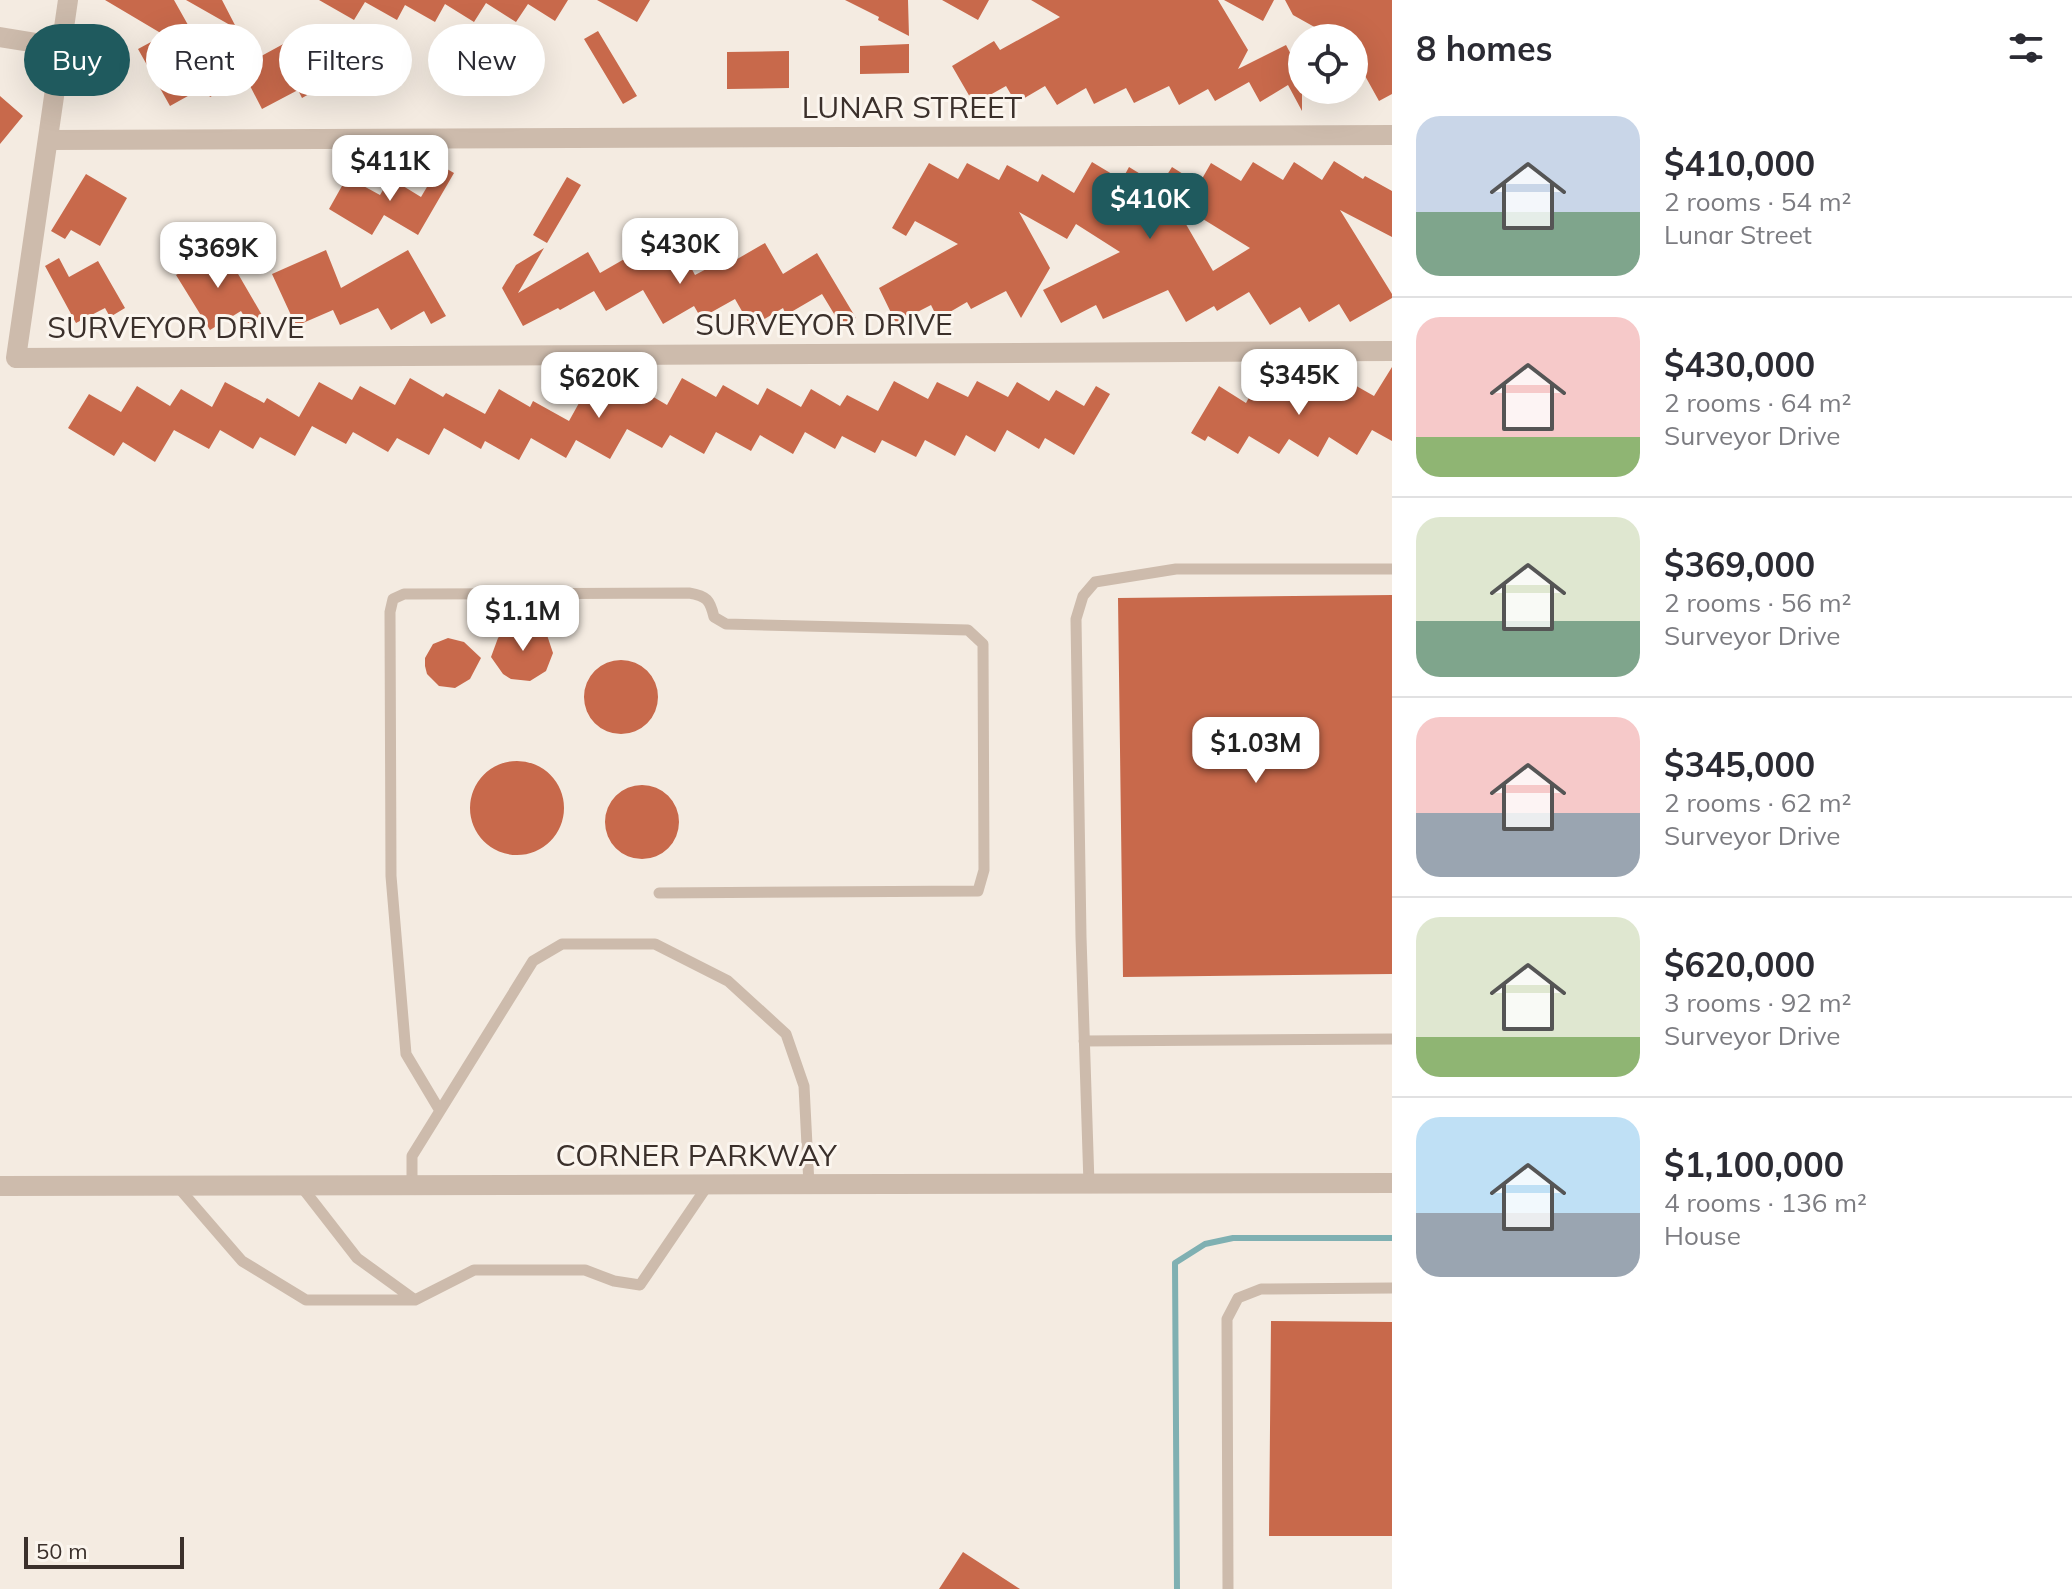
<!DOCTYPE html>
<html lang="en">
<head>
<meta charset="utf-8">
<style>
	:root { --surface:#fff; --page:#f2f2f3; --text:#2b2b33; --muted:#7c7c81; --line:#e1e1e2; --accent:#1f5a5e }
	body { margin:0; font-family:Mulish,sans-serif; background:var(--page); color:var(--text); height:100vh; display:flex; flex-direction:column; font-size:30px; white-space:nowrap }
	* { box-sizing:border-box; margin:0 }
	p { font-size:26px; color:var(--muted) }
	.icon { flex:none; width:44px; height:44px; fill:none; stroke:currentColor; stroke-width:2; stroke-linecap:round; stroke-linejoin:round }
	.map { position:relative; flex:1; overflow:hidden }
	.side { display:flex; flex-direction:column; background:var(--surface); width:680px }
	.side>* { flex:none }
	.guide { position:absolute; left:24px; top:24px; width:760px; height:72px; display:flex; gap:16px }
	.controls { position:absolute; left:1288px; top:24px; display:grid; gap:16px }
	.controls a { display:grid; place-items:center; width:80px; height:80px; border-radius:50%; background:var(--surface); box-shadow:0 8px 32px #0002; font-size:40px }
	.scale { position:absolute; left:24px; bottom:20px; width:160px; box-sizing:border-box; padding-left:8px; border:4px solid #3b302b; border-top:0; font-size:22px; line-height:28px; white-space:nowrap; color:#3b302b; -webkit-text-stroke:6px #fbf5ee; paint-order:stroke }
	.price { position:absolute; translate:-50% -68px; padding:0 18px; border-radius:16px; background:#fff; color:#222; font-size:26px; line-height:52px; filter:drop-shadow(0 2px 4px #0008) }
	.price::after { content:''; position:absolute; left:50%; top:48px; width:24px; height:18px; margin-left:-12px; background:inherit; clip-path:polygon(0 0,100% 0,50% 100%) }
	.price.active { background:var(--accent); color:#fff }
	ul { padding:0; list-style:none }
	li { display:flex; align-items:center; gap:24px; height:200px; padding:0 24px }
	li+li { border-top:2px solid var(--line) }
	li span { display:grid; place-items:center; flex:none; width:224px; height:160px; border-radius:24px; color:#555 }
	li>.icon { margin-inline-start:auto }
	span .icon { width:96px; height:96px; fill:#fffc; stroke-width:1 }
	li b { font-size:34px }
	h2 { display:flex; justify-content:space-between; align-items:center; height:96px; padding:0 24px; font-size:34px }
	.pill { padding:0 28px; border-radius:36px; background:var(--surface); box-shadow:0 8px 32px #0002; font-size:28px; line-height:72px }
	.pill.active { background:var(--accent); color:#fff }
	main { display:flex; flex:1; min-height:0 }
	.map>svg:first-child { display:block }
</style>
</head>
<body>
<main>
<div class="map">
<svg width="1392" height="1589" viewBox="0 0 1392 1589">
	<rect width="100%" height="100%" fill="#f4ebe1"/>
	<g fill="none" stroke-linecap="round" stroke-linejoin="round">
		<path stroke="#7fb0b2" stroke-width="6" d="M 1177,1589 L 1175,1263 L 1205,1244 L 1233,1238 L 1392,1238"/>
	</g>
	<path fill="#c8694b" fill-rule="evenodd" d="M 105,0 L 174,0 L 206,57 L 243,39 L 254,60 L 287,42 L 294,55 L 328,34 L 350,71 L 302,98 L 298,90 L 262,109 L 246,78 L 210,97 L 204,87 L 170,106 L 138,49 L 164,35 Z
		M 186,0 L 222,0 L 237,29 Z
		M 319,0 L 568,0 L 555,21 L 528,4 L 516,22 L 486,3 L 474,22 L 445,4 L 435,22 L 405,5 L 397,20 L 365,2 L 354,20 Z
		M 597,0 L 650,0 L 637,22 Z
		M 845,0 L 908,0 L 909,36 L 878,20 L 879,17 Z
		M 942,0 L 989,0 L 978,20 Z
		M 1031,0 L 1218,0 L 1248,50 L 1238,69 L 1286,45 L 1302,75 L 1302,111 L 1288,85 L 1260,102 L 1249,82 L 1215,101 L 1208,89 L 1179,105 L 1169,86 L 1134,103 L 1126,88 L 1094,104 L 1086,88 L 1057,105 L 1045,86 L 1016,103 L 1006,86 L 974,104 L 952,66 L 994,41 L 1000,50 L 1060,17 Z
		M 1224,0 L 1274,0 L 1263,21 Z
		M 1285,0 L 1392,0 L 1392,94 L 1379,101 L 1354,56 L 1354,38 L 1300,38 L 1318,29 L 1293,15 Z
		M 598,31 L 637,96 L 623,104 L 584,39 Z
		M 909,44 L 909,73 L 860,74 L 860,46 Z
		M 789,51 L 789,88 L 727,89 L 727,52 Z
		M 0,96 L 23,116 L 0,144 Z
		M 1334,161 L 1363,179 L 1365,176 L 1392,191 L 1392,237 L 1340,210 L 1392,294 L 1392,298 L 1350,322 L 1339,304 L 1309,322 L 1300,307 L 1270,325 L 1249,292 L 1217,311 L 1214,306 L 1186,322 L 1168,290 L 1103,319 L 1096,305 L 1061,323 L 1043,290 L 1120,252 L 1076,224 L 1067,239 L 1019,212 L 1050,268 L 1021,318 L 1006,291 L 971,309 L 967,302 L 938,319 L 931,305 L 896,323 L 879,288 L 958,244 L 915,221 L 906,236 L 892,228 L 929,163 L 958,179 L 967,163 L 999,180 L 1007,165 L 1038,182 L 1042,174 L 1074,193 L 1092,162 L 1122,180 L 1129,167 L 1160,186 L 1172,167 L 1199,184 L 1211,163 L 1241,181 L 1253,162 L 1283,180 L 1294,162 L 1322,180 ZM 1172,200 L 1250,248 L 1213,271 Z
		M 440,165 L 454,173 L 418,235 L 384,215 L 372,235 L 329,209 L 347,177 L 380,195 L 390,178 L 421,197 Z
		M 86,174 L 127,198 L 100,246 L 71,230 L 65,239 L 51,231 Z
		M 567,177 L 581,185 L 547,243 L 533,235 Z
		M 765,243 L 783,274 L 817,253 L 856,318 L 842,327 L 822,294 L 786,315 L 783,308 L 751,327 L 735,299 L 701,318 L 694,306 L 663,324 L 643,290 L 606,311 L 594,291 L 560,310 L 558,308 L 523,326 L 502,288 L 516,265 L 544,248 L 518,293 L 588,252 L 600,273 L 640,250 L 648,265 L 680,247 L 695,275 L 729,257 L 732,262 Z
		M 223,248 L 262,315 L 248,323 L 241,311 L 210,330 L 176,275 Z
		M 326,250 L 341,288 L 408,250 L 446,316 L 431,324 L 424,311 L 391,330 L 378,308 L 340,325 L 333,310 L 296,326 L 272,274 Z
		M 59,258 L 69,277 L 98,261 L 125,308 L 110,317 L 105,308 L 76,323 L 45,266 Z
		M 1392,367 L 1392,441 L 1372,430 L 1357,455 L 1329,437 L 1318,457 L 1289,439 L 1279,454 L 1249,436 L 1238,454 L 1208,436 L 1205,441 L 1191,433 L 1219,386 L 1246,403 L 1260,377 L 1295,397 L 1306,379 L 1334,396 L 1344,379 L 1374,396 Z
		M 410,378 L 443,397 L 446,393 L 485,414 L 499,389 L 530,407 L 533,401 L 569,421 L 589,385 L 622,403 L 633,385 L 667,405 L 682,378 L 716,397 L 723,385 L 758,405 L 767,388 L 801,407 L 811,389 L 840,406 L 847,395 L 878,411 L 894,381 L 928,399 L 937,382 L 968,397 L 977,381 L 1008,397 L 1017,382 L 1049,401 L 1056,390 L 1084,406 L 1096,386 L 1110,394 L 1074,455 L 1045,438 L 1039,449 L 1007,430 L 995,452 L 966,435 L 955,456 L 925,440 L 916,457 L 882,440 L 875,453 L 842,436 L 835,449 L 805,432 L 793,454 L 760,435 L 751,451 L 716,432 L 704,454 L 670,435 L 662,448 L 627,429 L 610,459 L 576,440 L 566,458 L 531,438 L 519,460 L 485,441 L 481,449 L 444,428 L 429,455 L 397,438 L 388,452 L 353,432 L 346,444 L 312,426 L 295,456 L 260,437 L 253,449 L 220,430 L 209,449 L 174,430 L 155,462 L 123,442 L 114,456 L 68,428 L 89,394 L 121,412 L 137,386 L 170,406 L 181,389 L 212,407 L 225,382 L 264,403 L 267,398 L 299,417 L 319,382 L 352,400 L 360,386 L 395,405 Z
		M 1392,595 L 1392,974 L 1123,977 L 1118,598 Z
		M 522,624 L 540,629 L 547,635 L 553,653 L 546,671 L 530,681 L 511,679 L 503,674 L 491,657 L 498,638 L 504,631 Z
		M 448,638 L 464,642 L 481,658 L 470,679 L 455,688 L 439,686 L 427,674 L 425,666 L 425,658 L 433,644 Z
		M584 697a37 37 0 1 1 74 0a37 37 0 1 1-74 0Z
		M470 808a47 47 0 1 1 94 0a47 47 0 1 1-94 0Z
		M605 822a37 37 0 1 1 74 0a37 37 0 1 1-74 0Z
		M 1271,1321 L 1392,1322 L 1392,1536 L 1269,1536 Z
		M 963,1552 L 1020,1589 L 939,1589 Z"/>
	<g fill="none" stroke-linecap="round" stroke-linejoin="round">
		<path stroke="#cdbbac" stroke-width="11" d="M 1084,1041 L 1392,1039
			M 440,1111 L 406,1054 L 391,876 L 390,612 L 393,599 L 404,594 L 689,593 C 707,596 710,600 714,617 L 726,624 L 968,630 L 983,644 L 984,870 L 978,891 L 659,893
			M 1089,1184 L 1081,937 L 1076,619 L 1083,596 L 1095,582 L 1176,569 L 1392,569
			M 301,1186 L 357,1258 L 415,1300
			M 412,1186 L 412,1156 L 533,961 L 562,944 L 655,944 L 728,981 L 786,1034 L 804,1086 L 809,1185
			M 178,1187 L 242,1261 L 306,1300 L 415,1300 L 474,1270 L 585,1270 L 614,1281 L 640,1285 L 708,1185
			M 1228,1589 L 1227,1319 L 1238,1298 L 1261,1289 L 1392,1288"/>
		<path stroke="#cdbbac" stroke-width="20" d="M 68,0 L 16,358 L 1392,351
			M 0,37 L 61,47
			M 48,140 L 1392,135
			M 0,1186 L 1392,1183"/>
	</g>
	<g text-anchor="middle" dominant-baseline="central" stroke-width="6" stroke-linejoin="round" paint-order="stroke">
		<g font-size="30" fill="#3b302b" stroke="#fbf5ee">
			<text x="912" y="107">LUNAR STREET</text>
			<text x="824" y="324">SURVEYOR DRIVE</text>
			<text x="176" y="327">SURVEYOR DRIVE</text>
			<text x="696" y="1155">CORNER PARKWAY</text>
		</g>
	</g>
</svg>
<div class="controls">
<a><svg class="icon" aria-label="locate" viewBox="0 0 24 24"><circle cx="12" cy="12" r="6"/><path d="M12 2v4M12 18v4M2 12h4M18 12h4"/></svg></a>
</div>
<div class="scale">50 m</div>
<b class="price" style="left:390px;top:203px">$411K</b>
<b class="price active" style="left:1150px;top:241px">$410K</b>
<b class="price" style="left:680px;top:286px">$430K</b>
<b class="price" style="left:218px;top:290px">$369K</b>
<b class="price" style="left:1299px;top:417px">$345K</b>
<b class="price" style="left:599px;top:420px">$620K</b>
<b class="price" style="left:523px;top:653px">$1.1M</b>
<b class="price" style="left:1256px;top:785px">$1.03M</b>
<div class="guide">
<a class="pill active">Buy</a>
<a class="pill">Rent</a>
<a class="pill">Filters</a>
<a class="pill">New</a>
</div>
</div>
<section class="side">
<h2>8 homes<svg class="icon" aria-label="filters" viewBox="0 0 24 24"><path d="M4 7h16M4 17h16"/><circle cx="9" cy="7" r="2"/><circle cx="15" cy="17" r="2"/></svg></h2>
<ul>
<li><span style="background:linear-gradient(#c9d6e8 60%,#7fa58c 0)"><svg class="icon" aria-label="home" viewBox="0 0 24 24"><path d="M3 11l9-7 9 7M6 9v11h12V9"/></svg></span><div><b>$410,000</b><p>2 rooms · 54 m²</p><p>Lunar Street</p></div></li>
<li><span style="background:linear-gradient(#f6c9c9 75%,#8fb573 0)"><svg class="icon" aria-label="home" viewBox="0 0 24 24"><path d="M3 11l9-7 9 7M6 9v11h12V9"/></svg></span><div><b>$430,000</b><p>2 rooms · 64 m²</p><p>Surveyor Drive</p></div></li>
<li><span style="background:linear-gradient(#dfe7d0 65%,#7fa58c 0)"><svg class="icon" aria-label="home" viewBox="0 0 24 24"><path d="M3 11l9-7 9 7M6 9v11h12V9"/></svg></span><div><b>$369,000</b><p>2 rooms · 56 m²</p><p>Surveyor Drive</p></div></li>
<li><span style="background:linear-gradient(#f6c9c9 60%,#9aa5b1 0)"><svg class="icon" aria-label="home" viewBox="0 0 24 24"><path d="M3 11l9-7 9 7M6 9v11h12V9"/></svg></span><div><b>$345,000</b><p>2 rooms · 62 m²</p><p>Surveyor Drive</p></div></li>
<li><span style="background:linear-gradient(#dfe7d0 75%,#8fb573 0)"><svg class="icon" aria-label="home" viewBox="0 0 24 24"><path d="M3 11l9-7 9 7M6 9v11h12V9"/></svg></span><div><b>$620,000</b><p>3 rooms · 92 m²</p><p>Surveyor Drive</p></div></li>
<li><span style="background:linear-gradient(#bfe0f5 60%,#9aa5b1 0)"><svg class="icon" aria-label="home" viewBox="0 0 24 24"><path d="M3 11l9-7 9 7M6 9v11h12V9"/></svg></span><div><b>$1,100,000</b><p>4 rooms · 136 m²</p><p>House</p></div></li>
</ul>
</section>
</main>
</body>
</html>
